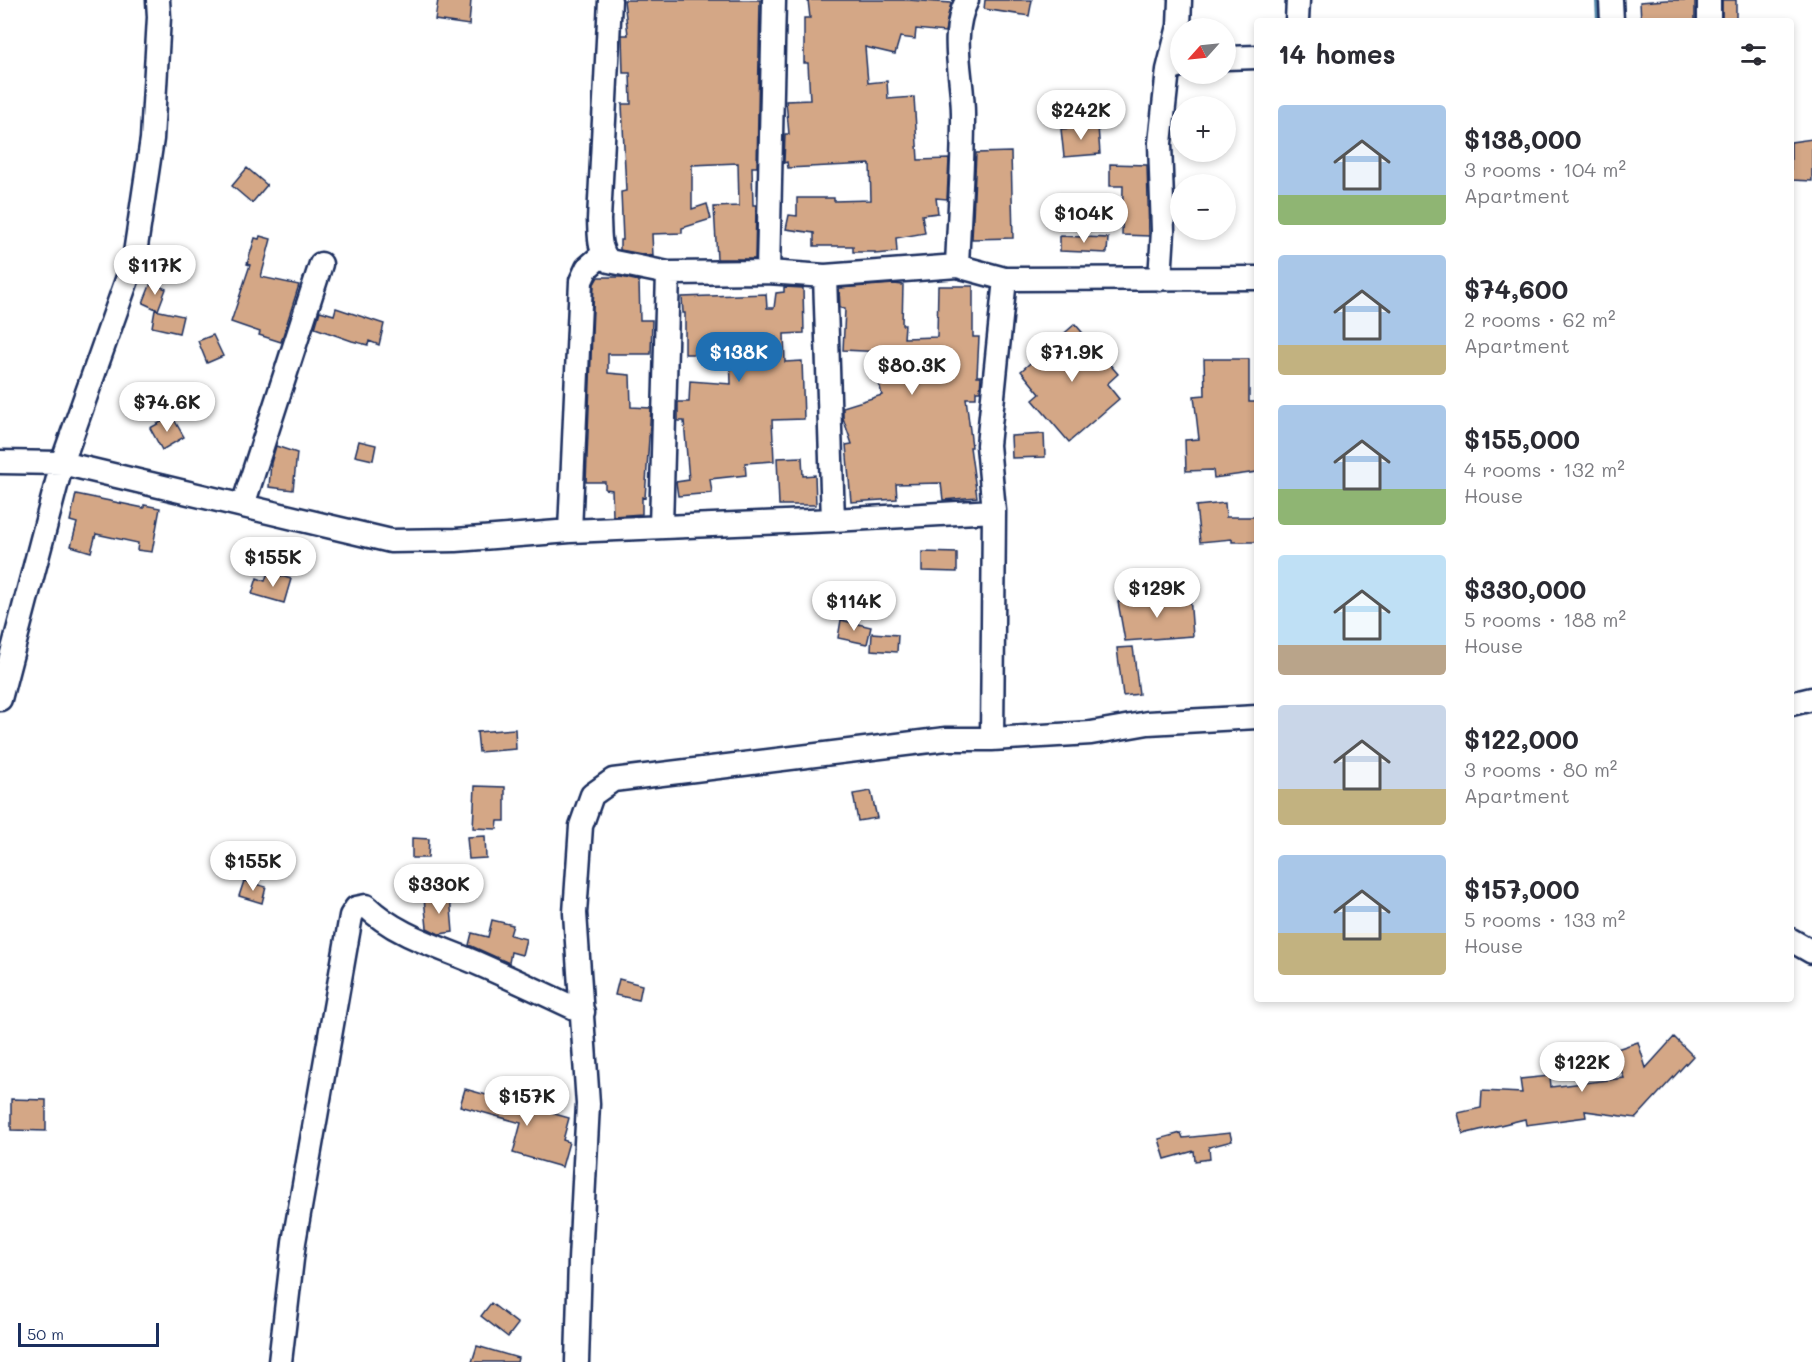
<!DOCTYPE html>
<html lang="en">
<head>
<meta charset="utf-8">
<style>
	:root { --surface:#fff; --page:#f2f2f3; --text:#2b2b33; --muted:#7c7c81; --accent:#1f6fb2 }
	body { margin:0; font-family:Mali,sans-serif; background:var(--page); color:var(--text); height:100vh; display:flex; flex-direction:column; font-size:22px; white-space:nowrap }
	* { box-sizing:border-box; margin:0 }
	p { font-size:20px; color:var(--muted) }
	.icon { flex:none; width:33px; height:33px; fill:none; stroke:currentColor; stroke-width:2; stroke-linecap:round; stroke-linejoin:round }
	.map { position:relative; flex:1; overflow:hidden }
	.side { position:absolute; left:1254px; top:18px; width:540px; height:984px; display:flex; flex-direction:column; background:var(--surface); border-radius:6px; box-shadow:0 3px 9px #0003 }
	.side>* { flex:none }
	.needle { width:39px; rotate:243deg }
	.fabs { position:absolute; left:1170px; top:18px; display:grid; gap:12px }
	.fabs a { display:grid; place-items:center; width:66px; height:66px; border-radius:50%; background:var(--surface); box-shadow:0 3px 9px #0003; font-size:30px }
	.scale { position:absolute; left:18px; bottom:15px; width:141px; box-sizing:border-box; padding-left:6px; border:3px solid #1b2f5e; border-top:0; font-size:16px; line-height:21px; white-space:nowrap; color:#1b2f5e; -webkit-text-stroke:4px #fff; paint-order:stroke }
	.price { position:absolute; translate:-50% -51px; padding:0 14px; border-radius:21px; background:#fff; color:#222; font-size:20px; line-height:39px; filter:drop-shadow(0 2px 3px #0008) }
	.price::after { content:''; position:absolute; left:50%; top:36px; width:18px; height:14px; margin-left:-9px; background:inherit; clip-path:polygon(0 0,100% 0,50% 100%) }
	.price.current { background:var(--accent); color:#fff }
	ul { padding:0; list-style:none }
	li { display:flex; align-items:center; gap:18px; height:150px; padding:0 24px }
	li span { display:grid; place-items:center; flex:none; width:168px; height:120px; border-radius:6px; color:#555 }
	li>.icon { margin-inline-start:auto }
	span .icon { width:72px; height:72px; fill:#fffc; stroke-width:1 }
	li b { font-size:26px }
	h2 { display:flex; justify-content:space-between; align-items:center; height:72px; padding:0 24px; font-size:26px }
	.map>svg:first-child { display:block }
</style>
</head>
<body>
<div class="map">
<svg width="1812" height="1362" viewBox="0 0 1812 1362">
	<rect width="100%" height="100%" fill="#fff"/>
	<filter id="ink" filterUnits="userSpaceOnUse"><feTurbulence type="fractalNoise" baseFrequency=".0167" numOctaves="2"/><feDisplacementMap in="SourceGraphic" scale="12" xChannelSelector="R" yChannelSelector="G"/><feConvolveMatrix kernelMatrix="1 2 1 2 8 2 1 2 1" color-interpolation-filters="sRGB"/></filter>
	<g filter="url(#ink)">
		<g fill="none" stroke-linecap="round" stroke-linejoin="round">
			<path stroke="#578bac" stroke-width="6" d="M 1598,0 L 1599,21"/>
		</g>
		<path fill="#d4a786" stroke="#1b2f5e" stroke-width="1.5" d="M 438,0 L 471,0 L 469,25 L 435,20 Z
			M 624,0 L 760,0 L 757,167 L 752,167 L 753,205 L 756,205 L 755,259 L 717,259 L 714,207 L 739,206 L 738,163 L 692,165 L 692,209 L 707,204 L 711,219 L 682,228 L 682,233 L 652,234 L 653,256 L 620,250 L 620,240 L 623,240 L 621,192 L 626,191 L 622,104 L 631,104 L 630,73 L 623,73 L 622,35 L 628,35 Z
			M 808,0 L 908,0 L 951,3 L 945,32 L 916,29 L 915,39 L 900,37 L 895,54 L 865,47 L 868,83 L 887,81 L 888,99 L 914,97 L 918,160 L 949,159 L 947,199 L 936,198 L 938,213 L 922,215 L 925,233 L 896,238 L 897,252 L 875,254 L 875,252 L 853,252 L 853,246 L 814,246 L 814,233 L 786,229 L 789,215 L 797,216 L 797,198 L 834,198 L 834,201 L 871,200 L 870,164 L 788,168 L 787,162 L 784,163 L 785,134 L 789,134 L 786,101 L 810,100 L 808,63 L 804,63 L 804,18 L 810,18 Z
			M 985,0 L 1032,0 L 1029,16 L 984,9 Z
			M 1666,0 L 1695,0 L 1695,21 L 1641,21 L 1640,2 Z
			M 1722,0 L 1736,0 L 1736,21 L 1722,21 Z
			M 1098,126 L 1100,154 L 1064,157 L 1061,129 Z
			M 1812,139 L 1812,181 L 1791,180 L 1791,142 Z
			M 1011,152 L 1013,238 L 972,239 L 976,153 Z
			M 1110,164 L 1147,165 L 1149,236 L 1122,235 L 1123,186 L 1110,186 Z
			M 247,168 L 267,185 L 252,203 L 232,186 Z
			M 260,236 L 271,239 L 261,277 L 299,285 L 281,342 L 259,335 L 260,332 L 231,322 L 250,265 L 247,264 L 255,238 L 259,239 Z
			M 1060,236 L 1108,238 L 1107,253 L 1060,251 Z
			M 598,277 L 621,277 L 639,281 L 640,320 L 652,320 L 651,354 L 608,354 L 608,373 L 630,375 L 631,407 L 651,408 L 645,498 L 642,497 L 642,514 L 613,516 L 612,490 L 605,489 L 605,482 L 586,482 L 594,284 Z
			M 151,283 L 166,289 L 158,310 L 143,303 Z
			M 894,284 L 903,285 L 902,325 L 905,325 L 904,338 L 937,337 L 938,286 L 973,286 L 973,337 L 979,337 L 977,376 L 981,376 L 980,391 L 976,391 L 976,398 L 966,398 L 972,447 L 970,447 L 977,497 L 943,500 L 941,483 L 896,484 L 897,499 L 851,502 L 846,445 L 852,444 L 843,418 L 843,407 L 882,395 L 879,383 L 895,379 L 884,352 L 843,350 L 845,309 L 840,308 L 839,288 Z
			M 784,287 L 803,288 L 804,333 L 784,334 L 785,362 L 802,361 L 804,419 L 772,420 L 774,461 L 745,463 L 746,475 L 710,479 L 712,493 L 678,496 L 676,482 L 689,480 L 684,421 L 678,421 L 678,402 L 689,402 L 690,381 L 731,384 L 730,354 L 685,354 L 685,313 L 683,313 L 682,297 L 766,294 L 767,308 L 774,308 L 776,293 L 784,292 Z
			M 336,308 L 384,324 L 379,345 L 369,341 L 368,345 L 352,341 L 315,328 L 320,311 L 334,315 Z
			M 155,310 L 183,316 L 179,333 L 152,327 Z
			M 1075,324 L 1118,374 L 1107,384 L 1119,399 L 1069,442 L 1033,400 L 1040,394 L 1021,371 Z
			M 213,335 L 223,356 L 207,363 L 198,341 Z
			M 1204,359 L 1249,359 L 1249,402 L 1257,402 L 1257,472 L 1214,478 L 1213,470 L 1186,471 L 1185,440 L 1199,439 L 1194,396 L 1205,395 Z
			M 172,416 L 184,437 L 162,450 L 150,428 Z
			M 1044,434 L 1045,457 L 1012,458 L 1011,436 Z
			M 359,441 L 376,445 L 373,460 L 355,456 Z
			M 276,446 L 297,453 L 293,490 L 269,487 L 271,463 Z
			M 802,457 L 803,476 L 815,475 L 816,505 L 779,505 L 777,458 Z
			M 76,494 L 144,508 L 144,505 L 160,508 L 152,552 L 137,550 L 138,543 L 96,534 L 91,552 L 71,546 L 77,523 L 70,521 Z
			M 1225,503 L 1226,517 L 1257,517 L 1257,542 L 1232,542 L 1232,539 L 1200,542 L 1196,506 Z
			M 922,552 L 957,553 L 957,572 L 922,571 Z
			M 268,572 L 291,579 L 284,603 L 252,594 L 257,578 L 265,581 Z
			M 1190,596 L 1193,636 L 1125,641 L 1118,602 Z
			M 841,620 L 871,627 L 867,644 L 838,638 Z
			M 872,633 L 898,635 L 897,652 L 871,650 Z
			M 1133,647 L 1139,694 L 1123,696 L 1117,648 Z
			M 515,729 L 516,749 L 479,752 L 477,732 Z
			M 475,786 L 505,787 L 505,821 L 498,821 L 497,829 L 473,828 Z
			M 871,791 L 877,818 L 858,821 L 853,794 Z
			M 485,836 L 486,858 L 469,859 L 467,837 Z
			M 412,838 L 429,839 L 428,858 L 412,858 Z
			M 244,881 L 266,887 L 262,903 L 239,896 Z
			M 450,896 L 453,932 L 439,934 L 427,928 L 424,898 Z
			M 492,920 L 513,925 L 510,935 L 526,939 L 522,955 L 511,952 L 509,963 L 469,945 L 472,933 L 488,937 Z
			M 619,979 L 642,985 L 639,1000 L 615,995 Z
			M 1674,1037 L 1693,1056 L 1636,1118 L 1585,1111 L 1586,1117 L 1526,1125 L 1525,1119 L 1463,1134 L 1458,1113 L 1481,1108 L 1482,1091 L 1522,1093 L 1520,1079 L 1550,1076 L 1551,1087 L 1624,1078 L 1614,1050 L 1638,1042 L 1646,1068 Z
			M 465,1089 L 569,1118 L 563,1140 L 569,1142 L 562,1167 L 513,1153 L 521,1123 L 460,1106 Z
			M 11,1099 L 46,1100 L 46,1131 L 11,1130 Z
			M 1181,1133 L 1183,1138 L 1230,1133 L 1232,1141 L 1209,1147 L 1210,1159 L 1195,1161 L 1194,1151 L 1165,1159 L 1159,1139 Z
			M 491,1303 L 518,1324 L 508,1337 L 481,1316 Z
			M 477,1346 L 518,1358 L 517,1362 L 472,1362 Z"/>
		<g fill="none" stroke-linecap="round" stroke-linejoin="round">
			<g stroke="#1b2f5e" stroke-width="27">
				<path id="street" d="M 610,0 L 599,220 C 600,235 598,249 609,261 L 668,273 L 661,526
					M 967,0 C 948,37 964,78 963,118 C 963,167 959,216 957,266 L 1005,279 L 1257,278
					M 1611,0 L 1612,21
					M 1709,0 L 1709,21
					M 1297,21 L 1298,0
					M 1226,58 L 1257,57
					M 1168,70 L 1179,26 L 1180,0
					M 768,272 L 774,0
					M 668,273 L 768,272 L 825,276 L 957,266
					M 825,276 L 833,520
					M 1160,279 L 1163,231 L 1160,143 L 1168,70 L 1180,65
					M 0,462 L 62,463 L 391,541 L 456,540 L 570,531 L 833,520 L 994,511 L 988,445 L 1005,279
					M 243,505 L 321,264
					M 570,531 L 581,281 L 587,268 L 603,254
					M 0,699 L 62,463 L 134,260 L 152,139 L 159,17 L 158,0
					M 1791,704 L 1812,699
					M 992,739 L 994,511
					M 1791,940 L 1812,952
					M 280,1362 L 294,1242 L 351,916 L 356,908 L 366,906 C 398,937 441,947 481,965 C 515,980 549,996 583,1012
					M 577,1362 L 580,1260 L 588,1104 L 575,913 L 581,826 L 592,795 L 613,780 L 946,739 L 992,739 L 1091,733 L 1148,723 L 1257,717"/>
			</g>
			<use href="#street" stroke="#fff" stroke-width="22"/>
		</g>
	</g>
</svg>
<div class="fabs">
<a><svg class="needle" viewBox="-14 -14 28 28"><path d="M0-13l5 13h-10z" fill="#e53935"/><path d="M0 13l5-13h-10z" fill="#7c7c81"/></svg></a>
<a>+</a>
<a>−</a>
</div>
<div class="scale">50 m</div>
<b class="price" style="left:1081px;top:141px">$242K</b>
<b class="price" style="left:1084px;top:244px">$104K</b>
<b class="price" style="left:155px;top:296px">$117K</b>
<b class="price current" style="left:739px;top:383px">$138K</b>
<b class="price" style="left:1072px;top:383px">$71.9K</b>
<b class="price" style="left:912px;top:396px">$80.3K</b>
<b class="price" style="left:167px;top:433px">$74.6K</b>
<b class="price" style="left:273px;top:588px">$155K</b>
<b class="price" style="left:1157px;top:619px">$129K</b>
<b class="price" style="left:854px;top:632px">$114K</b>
<b class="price" style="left:253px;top:892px">$155K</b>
<b class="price" style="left:439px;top:915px">$330K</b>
<b class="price" style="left:1582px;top:1093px">$122K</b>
<b class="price" style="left:527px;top:1127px">$157K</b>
<section class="side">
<h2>14 homes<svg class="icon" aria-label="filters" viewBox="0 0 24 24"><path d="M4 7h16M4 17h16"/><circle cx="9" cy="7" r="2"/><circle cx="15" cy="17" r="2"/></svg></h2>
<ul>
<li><span style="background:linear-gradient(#a9c7e8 75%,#8fb573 0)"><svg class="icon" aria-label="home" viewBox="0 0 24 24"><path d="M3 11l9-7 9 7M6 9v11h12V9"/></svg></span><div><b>$138,000</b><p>3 rooms · 104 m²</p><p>Apartment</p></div></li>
<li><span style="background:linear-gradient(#a9c7e8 75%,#c2b280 0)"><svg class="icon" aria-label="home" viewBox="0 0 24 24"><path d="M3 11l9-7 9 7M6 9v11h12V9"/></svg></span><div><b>$74,600</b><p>2 rooms · 62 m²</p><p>Apartment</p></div></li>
<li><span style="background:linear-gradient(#a9c7e8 70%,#8fb573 0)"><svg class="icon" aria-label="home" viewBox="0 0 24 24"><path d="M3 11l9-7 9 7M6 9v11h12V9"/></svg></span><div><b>$155,000</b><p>4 rooms · 132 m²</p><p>House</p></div></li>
<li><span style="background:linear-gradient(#bfe0f5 75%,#b9a48a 0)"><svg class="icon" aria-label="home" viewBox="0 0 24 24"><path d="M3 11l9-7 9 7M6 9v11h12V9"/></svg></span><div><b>$330,000</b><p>5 rooms · 188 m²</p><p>House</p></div></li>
<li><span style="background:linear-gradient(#c9d6e8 70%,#c2b280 0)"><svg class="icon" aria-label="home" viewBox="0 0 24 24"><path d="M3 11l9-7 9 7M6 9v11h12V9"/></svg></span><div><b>$122,000</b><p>3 rooms · 80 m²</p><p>Apartment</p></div></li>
<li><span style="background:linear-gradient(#a9c7e8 65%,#c2b280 0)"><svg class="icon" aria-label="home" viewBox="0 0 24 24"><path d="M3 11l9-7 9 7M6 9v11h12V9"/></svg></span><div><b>$157,000</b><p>5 rooms · 133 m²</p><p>House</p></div></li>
</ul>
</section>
</div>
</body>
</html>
